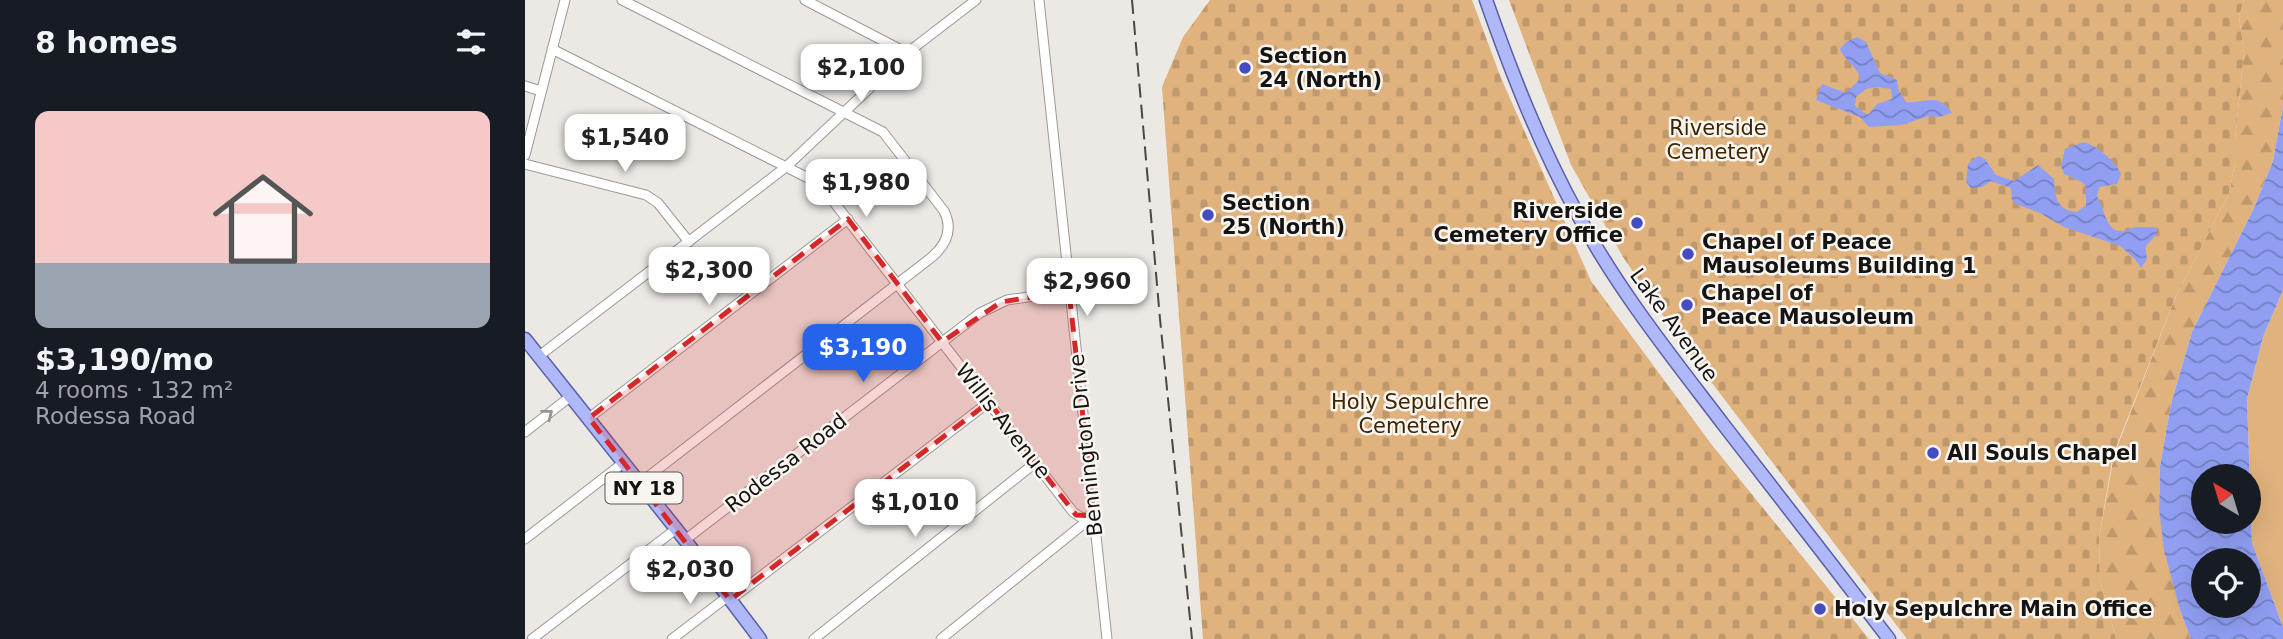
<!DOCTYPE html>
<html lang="en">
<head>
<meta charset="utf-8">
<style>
	:root { --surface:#171b24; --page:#242831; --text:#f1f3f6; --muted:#9ea1a6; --accent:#2563eb }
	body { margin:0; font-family:"DejaVu Sans",sans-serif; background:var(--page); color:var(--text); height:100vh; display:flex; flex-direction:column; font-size:26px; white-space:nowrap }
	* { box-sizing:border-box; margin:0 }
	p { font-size:23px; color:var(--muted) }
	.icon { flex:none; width:38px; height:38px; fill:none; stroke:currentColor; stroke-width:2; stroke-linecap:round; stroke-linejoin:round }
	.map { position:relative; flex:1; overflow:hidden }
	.details { display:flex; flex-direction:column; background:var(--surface); width:525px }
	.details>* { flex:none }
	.needle { width:46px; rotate:322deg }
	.fabs { position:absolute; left:1666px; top:464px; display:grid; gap:14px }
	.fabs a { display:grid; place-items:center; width:70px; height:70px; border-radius:50%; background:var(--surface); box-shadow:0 7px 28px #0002; font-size:35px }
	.price { position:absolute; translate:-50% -60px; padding:0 16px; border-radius:14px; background:#fff; color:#222; font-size:23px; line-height:46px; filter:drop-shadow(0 2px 4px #0008) }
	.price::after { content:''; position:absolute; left:50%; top:42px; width:21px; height:16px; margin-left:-10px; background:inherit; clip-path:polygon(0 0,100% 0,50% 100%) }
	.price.on { background:var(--accent); color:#fff }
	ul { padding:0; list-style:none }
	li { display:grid; align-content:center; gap:14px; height:371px; padding:0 35px }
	li span { display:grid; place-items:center; height:217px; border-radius:14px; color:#555 }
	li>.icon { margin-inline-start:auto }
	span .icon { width:126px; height:126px; fill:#fffc; stroke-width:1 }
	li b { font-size:30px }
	h2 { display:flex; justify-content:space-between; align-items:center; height:84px; padding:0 35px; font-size:30px }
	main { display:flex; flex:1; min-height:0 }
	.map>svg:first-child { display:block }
</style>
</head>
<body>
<main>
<section class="details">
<h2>8 homes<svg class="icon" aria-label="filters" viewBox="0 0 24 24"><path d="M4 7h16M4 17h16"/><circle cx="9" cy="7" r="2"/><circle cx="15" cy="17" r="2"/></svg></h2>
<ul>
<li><span style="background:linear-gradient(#f6c9c9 70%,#9aa5b1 0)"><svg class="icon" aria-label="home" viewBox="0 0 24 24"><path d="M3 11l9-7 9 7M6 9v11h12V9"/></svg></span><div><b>$3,190/mo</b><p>4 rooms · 132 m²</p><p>Rodessa Road</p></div></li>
</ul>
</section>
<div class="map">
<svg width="1758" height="639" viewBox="0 0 1758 639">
	<defs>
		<pattern id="forest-firs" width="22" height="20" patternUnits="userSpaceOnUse" patternTransform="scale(1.75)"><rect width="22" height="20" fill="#e0b27e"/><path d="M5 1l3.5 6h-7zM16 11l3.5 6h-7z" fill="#bf986c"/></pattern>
		<pattern id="cemetery-stones" width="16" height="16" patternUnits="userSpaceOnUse" patternTransform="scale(1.75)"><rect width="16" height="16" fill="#e0b27e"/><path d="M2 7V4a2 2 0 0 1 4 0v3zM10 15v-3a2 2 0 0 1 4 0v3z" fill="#bf986c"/></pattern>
		<pattern id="water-waves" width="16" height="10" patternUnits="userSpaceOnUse" patternTransform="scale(1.75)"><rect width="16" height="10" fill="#919ff3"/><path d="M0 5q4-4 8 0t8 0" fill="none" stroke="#7580c4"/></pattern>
	</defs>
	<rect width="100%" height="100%" fill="#ece9e5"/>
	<path fill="url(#forest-firs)" d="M 1719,0 L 1758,0 L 1758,106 L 1748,161 L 1729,208 L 1667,332 L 1646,404 L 1635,466 L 1634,509 L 1655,610 L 1666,639 L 1591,639 L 1575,580 L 1574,538 L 1589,455 L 1650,298 L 1704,193 L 1710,163 L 1710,139 L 1719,53 L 1714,16 Z"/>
	<path fill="url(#cemetery-stones)" d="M 685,0 L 947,0 L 976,78 L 1066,281 L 1187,445 L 1344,639 L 678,639 L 637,87 L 658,37 Z
		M 984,0 L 1719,0 L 1714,16 L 1719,53 L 1710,139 L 1710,163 L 1704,193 L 1650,298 L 1588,455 L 1574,538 L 1575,580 L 1591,639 L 1382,639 L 1158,345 L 1098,257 L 1046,165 Z"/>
	<path fill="#e0b27e" d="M 1758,290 L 1758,627 L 1727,543 L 1722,399 L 1738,337 Z"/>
	<path fill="url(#water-waves)" fill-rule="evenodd" d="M 1332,37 L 1341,42 L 1355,73 L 1372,80 L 1373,89 L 1381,102 C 1401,104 1412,91 1427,113 L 1414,117 L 1404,116 L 1376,125 L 1344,127 L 1335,117 L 1291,100 L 1297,84 L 1321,93 L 1335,79 C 1334,67 1319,61 1315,49 L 1321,42 ZM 1352,87 L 1366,89 L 1367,99 L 1352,104 L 1344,114 L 1341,114 L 1330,106 L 1331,97 L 1341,89 Z
		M 1758,106 L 1758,290 L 1738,337 L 1722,399 L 1727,543 L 1758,627 L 1758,639 L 1666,639 L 1655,610 L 1639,550 L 1634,509 L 1635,466 L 1646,404 L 1667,332 L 1729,208 L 1748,161 ZM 1724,476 L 1724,522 L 1678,522 L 1678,476 ZM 1724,560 L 1724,606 L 1678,606 L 1678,560 Z
		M 1559,142 C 1572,146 1591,161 1596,174 L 1592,184 L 1575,187 C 1570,196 1573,198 1577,207 C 1581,219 1586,236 1602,230 C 1609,228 1606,227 1613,227 C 1619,227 1623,228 1629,227 L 1632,230 L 1632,234 L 1620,247 L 1622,259 L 1616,268 L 1609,258 L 1595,246 L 1539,227 L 1515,213 L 1491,204 L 1487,200 L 1486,188 L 1466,181 L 1457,187 L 1446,188 L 1441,182 L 1443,164 L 1453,156 L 1460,159 L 1471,175 L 1489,181 L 1513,165 L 1529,179 C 1530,196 1531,210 1552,212 L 1561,205 L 1561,186 L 1557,182 L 1539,174 L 1536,166 L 1540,149 Z"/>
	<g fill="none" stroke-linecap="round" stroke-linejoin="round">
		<g stroke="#9b9895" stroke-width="11">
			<path id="minor" d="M 97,0 L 358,132 L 419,211 C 428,229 422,244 407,257 L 115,483
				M 280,0 L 382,53
				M 514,0 L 582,639
				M 27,49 L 295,184 L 548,512 L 557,518 L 569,516
				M 0,86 L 16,91
				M 0,155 L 40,0
				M 0,164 L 121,195 L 133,203 L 164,242
				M 14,356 L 261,167 L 382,53 L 451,0
				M 64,418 L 323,219
				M 0,432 L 46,396
				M 0,539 L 98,463
				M 160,540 L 455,313 L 482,300 L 544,291
				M 205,600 L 464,402
				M 7,639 L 151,529
				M 147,639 L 202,597
				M 289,639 L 510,463
				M 416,639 L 567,517"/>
		</g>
		<g stroke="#5760a6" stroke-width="15">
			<path id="major" d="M 961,0 C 987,74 1015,146 1053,215 C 1093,290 1147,357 1198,424 C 1254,496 1309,567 1364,639
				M 0,339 L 160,540 L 235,639"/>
		</g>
		<use href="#minor" stroke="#fff" stroke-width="9"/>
		<use href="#major" stroke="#afb8f9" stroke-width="12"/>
		<path stroke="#4a4847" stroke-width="2" stroke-dasharray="14 7" stroke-linecap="butt" d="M 607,0 L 635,319 L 667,639"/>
	</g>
	<defs><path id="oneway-chevron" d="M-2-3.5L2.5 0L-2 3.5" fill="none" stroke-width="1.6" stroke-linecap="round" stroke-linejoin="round" transform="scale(1.75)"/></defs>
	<use stroke="#969595" href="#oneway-chevron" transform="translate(23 414) rotate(-38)"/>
	<path fill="#d62828" fill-opacity="0.2" stroke="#d62828" stroke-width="5" stroke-dasharray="14 9" stroke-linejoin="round" d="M 323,219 L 417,342 L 476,302 L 544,291 L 569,516 L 551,515 L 464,402 L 205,600 L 64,418 Z"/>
	<g fill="#454bc0" stroke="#f9f6f2" stroke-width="2.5">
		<circle cx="720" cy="68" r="7"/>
		<circle cx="683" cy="215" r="7"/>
		<circle cx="1112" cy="223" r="7"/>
		<circle cx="1163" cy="254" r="7"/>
		<circle cx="1162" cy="305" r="7"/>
		<circle cx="1408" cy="453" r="7"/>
		<circle cx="1295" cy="609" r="7"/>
	</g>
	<g text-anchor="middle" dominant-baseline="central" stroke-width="5" stroke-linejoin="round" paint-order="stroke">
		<rect fill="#f9f6f2" stroke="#595856" stroke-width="2" x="80.5" y="472.5" width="77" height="31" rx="5"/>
		<g font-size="19" font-weight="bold" fill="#151413">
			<text x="119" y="488">NY 18</text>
		</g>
		<g font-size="21" font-weight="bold" fill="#151413" stroke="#f9f6f2" text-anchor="start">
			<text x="734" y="56">Section<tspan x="734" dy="24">24 (North)</tspan></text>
			<text x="697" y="203">Section<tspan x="697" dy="24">25 (North)</tspan></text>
			<text x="1098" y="211" text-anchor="end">Riverside<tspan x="1098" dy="24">Cemetery Office</tspan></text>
			<text x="1177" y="242">Chapel of Peace<tspan x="1177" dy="24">Mausoleums Building 1</tspan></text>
			<text x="1176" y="293">Chapel of<tspan x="1176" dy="24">Peace Mausoleum</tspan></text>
			<text x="1422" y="453">All Souls Chapel</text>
			<text x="1309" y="609">Holy Sepulchre Main Office</text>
		</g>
		<g font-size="21" fill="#3e2501" stroke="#f9f6f2">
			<text x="1193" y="128">Riverside<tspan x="1193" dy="24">Cemetery</tspan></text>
			<text x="885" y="402">Holy Sepulchre<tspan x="885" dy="24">Cemetery</tspan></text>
		</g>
		<g font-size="21" fill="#151413" stroke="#f9f6f2">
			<text transform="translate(1149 325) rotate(54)">Lake Avenue</text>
			<text transform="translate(478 421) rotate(52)">Willis Avenue</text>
			<text transform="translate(561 445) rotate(-96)">Bennington Drive</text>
			<text transform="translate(261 463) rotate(-38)">Rodessa Road</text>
		</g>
	</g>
</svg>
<div class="fabs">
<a><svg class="needle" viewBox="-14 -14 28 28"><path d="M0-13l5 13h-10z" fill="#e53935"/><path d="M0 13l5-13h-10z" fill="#9ea1a6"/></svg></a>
<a><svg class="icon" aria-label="locate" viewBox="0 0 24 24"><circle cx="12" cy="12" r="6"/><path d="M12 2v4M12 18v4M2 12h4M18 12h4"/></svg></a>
</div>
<b class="price" style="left:336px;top:104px">$2,100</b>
<b class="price" style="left:100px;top:174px">$1,540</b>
<b class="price" style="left:341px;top:219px">$1,980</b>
<b class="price" style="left:184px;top:307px">$2,300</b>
<b class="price" style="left:562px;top:318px">$2,960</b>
<b class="price on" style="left:338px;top:384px">$3,190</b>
<b class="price" style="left:390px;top:539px">$1,010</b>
<b class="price" style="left:165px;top:606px">$2,030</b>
</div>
</main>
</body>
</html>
